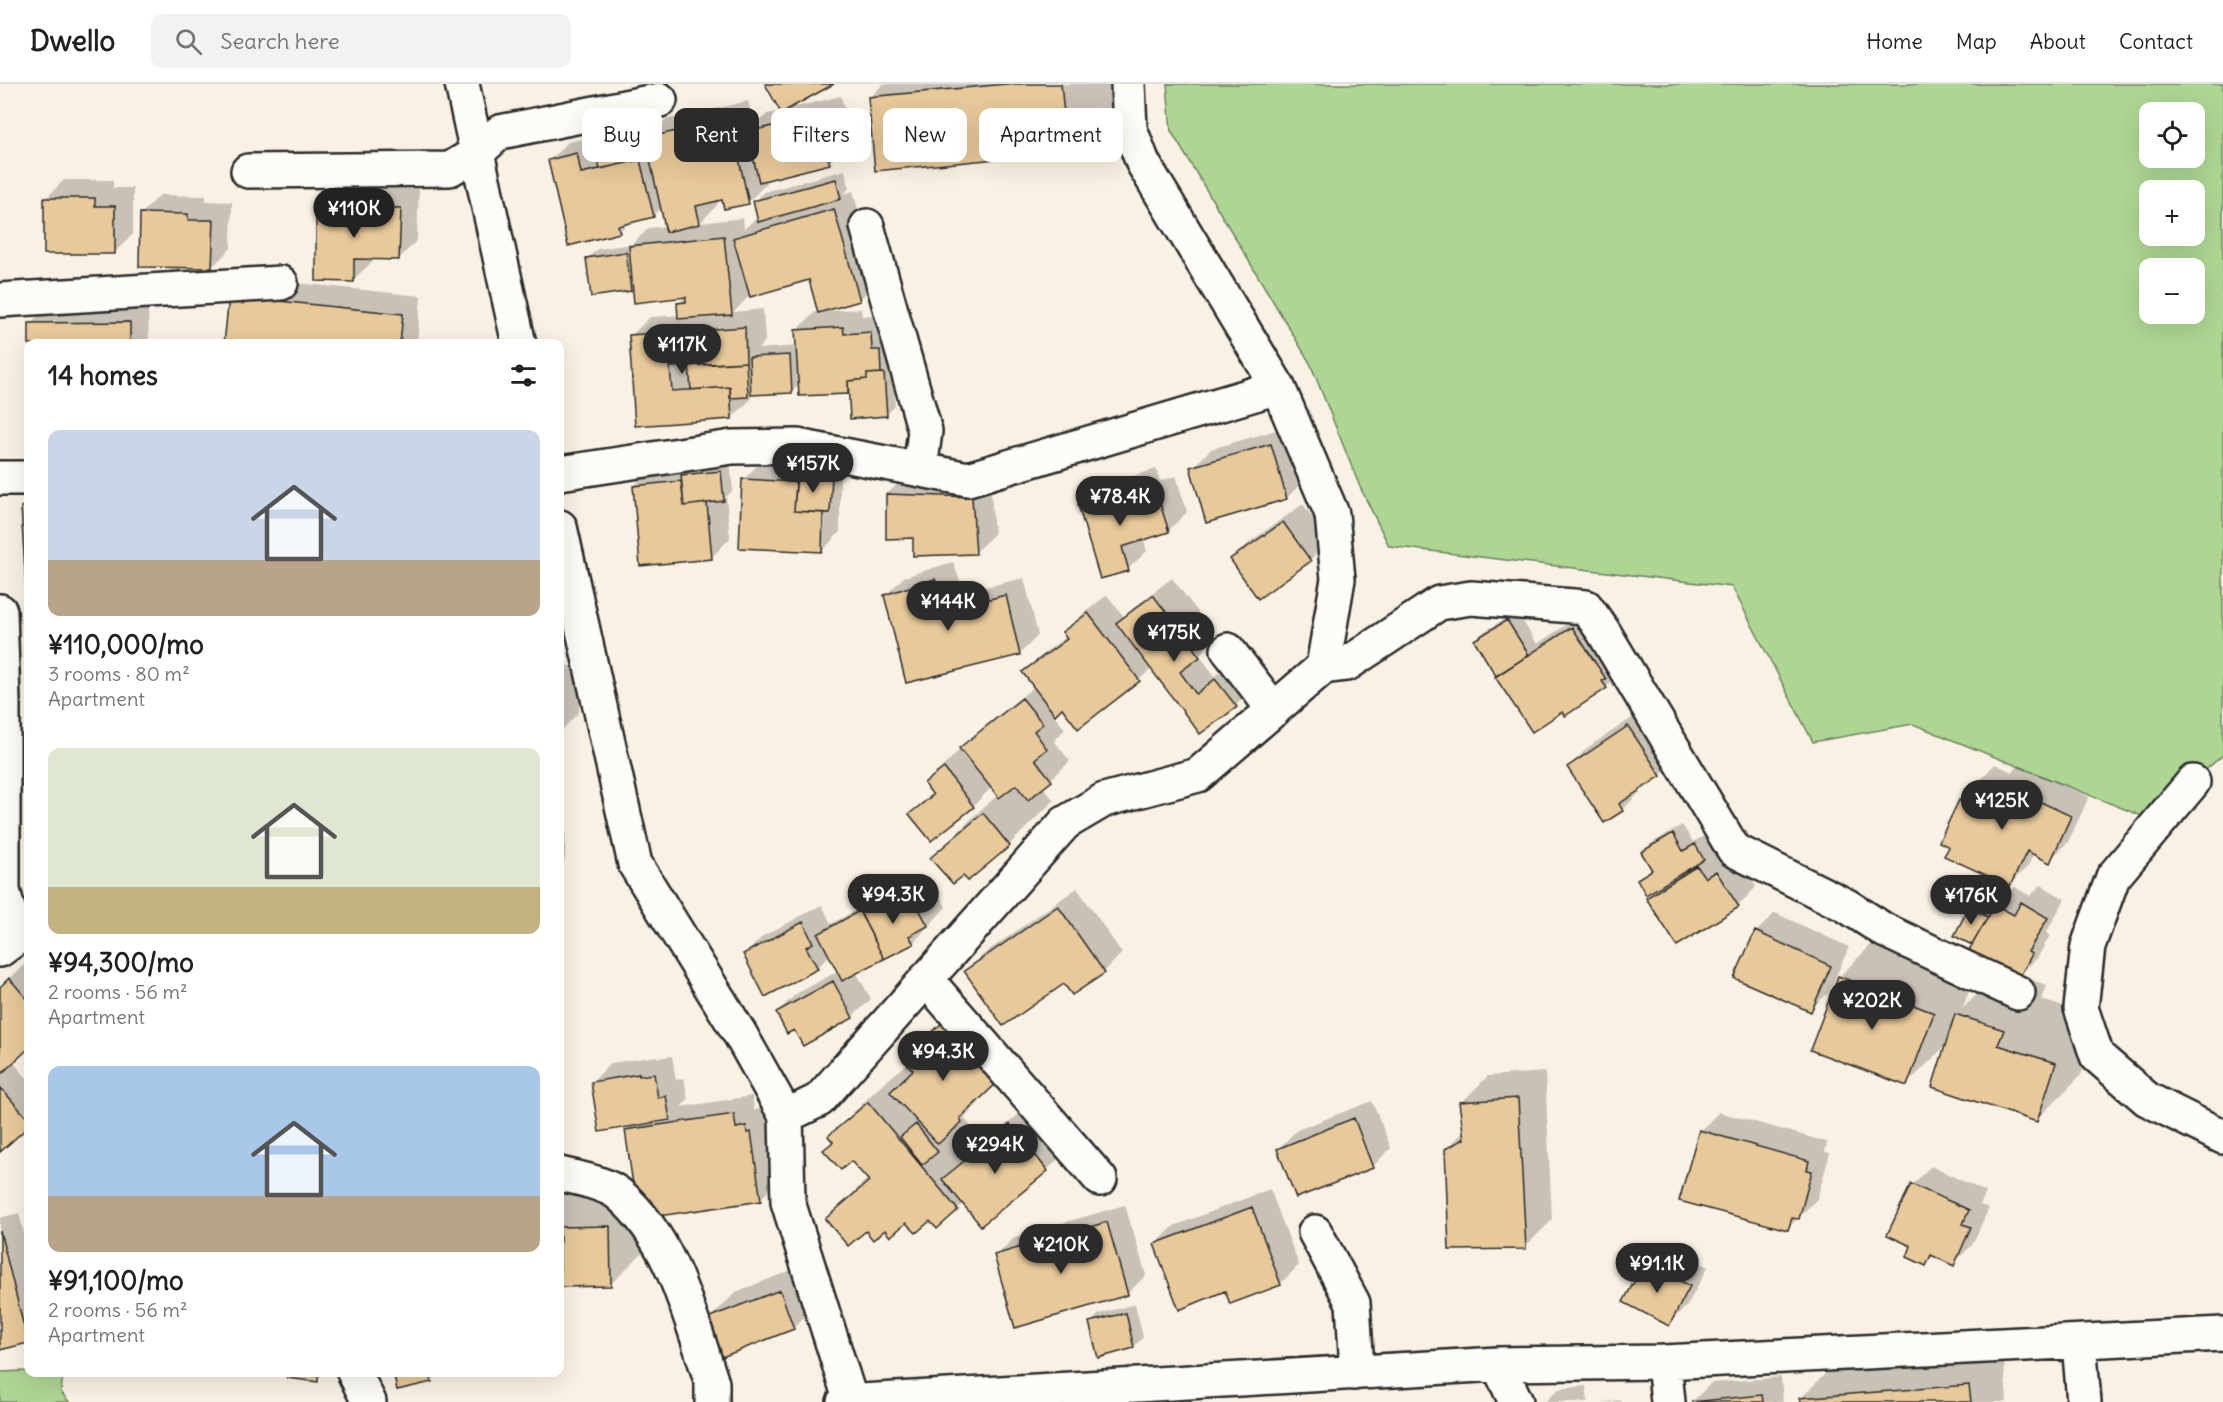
<!DOCTYPE html>
<html lang="en">
<head>
<meta charset="utf-8">
<style>
	:root { --surface:#fff; --page:#f2f2f2; --text:#202124; --muted:#757577; --line:#e0e0e0; --accent:#2b2b2b }
	body { margin:0; font-family:Delius,sans-serif; background:var(--page); color:var(--text); height:100vh; display:flex; flex-direction:column; font-size:22px; white-space:nowrap }
	* { box-sizing:border-box; margin:0 }
	p { font-size:20px; color:var(--muted) }
	.icon { flex:none; width:33px; height:33px; fill:none; stroke:currentColor; stroke-width:2; stroke-linecap:round; stroke-linejoin:round }
	.map { position:relative; flex:1; overflow:hidden }
	.sheet { position:absolute; left:24px; top:255px; width:540px; height:1038px; display:flex; flex-direction:column; background:var(--surface); border-radius:12px; box-shadow:0 6px 24px #0002 }
	.sheet>* { flex:none }
	.top-card { position:absolute; left:582px; top:24px; width:570px; height:54px; display:flex; gap:12px }
	.fabs { position:absolute; left:2139px; top:18px; display:grid; gap:12px }
	.fabs a { display:grid; place-items:center; width:66px; height:66px; border-radius:12px; background:var(--surface); box-shadow:0 6px 24px #0002; font-size:30px }
	.price { position:absolute; translate:-50% -51px; padding:0 14px; border-radius:21px; background:var(--accent); color:#fff; font-size:20px; line-height:39px; filter:drop-shadow(0 2px 3px #0008) }
	.price::after { content:''; position:absolute; left:50%; top:36px; width:18px; height:14px; margin-left:-9px; background:inherit; clip-path:polygon(0 0,100% 0,50% 100%) }
	.price.current { background:#222; color:#fff }
	ul { padding:0; list-style:none }
	li { display:grid; align-content:center; gap:12px; height:318px; padding:0 24px }
	li span { display:grid; place-items:center; height:186px; border-radius:12px; color:#555 }
	li>.icon { margin-inline-start:auto }
	span .icon { width:108px; height:108px; fill:#fffc; stroke-width:1 }
	li b { font-size:26px }
	h2 { display:flex; justify-content:space-between; align-items:center; height:72px; padding:0 24px; font-size:26px }
	.tag { padding:0 21px; border-radius:12px; background:var(--surface); box-shadow:0 6px 24px #0002; font-size:21px; line-height:54px }
	.tag.current { background:var(--accent); color:#fff }
	header { display:flex; align-items:center; gap:36px; box-sizing:border-box; height:84px; padding:0 30px; background:var(--surface); border-bottom:2px solid var(--line) }
	header strong { font-size:28px }
	nav { display:flex; gap:33px; margin-inline-start:auto; font-size:21px }
	.search { width:420px; height:54px; background:var(--page); display:flex; align-items:center; gap:15px; box-sizing:border-box; padding:0 21px; border-radius:12px; color:var(--muted); font-size:22px }
	.map>svg:first-child { display:block }
</style>
</head>
<body>
<header>
<strong>Dwello</strong>
<div class="search"><svg class="icon" aria-label="search" viewBox="0 0 24 24"><circle cx="10" cy="10" r="6"/><path d="M15 15l6 6"/></svg>Search here</div>
<nav><a>Home</a><a>Map</a><a>About</a><a>Contact</a></nav>
</header>
<div class="map">
<svg width="2223" height="1318" viewBox="0 0 2223 1318">
	<rect width="100%" height="100%" fill="#f9f2e4"/>
	<filter id="ink" filterUnits="userSpaceOnUse"><feTurbulence type="fractalNoise" baseFrequency=".0167" numOctaves="2"/><feDisplacementMap in="SourceGraphic" scale="12" xChannelSelector="R" yChannelSelector="G"/><feConvolveMatrix kernelMatrix="1 2 1 2 8 2 1 2 1" color-interpolation-filters="sRGB"/></filter>
	<g filter="url(#ink)">
		<path fill="#add693" stroke="#6c805f" stroke-width="1.5" fill-rule="evenodd" d="M 1167,0 L 2223,0 L 2223,671 L 2149,735 L 1913,640 L 1813,658 L 1732,503 L 1389,462 L 1360,403 L 1310,279 L 1171,47 ZM 2150,28 L 2194,28 L 2194,74 L 2150,74 ZM 2150,106 L 2194,106 L 2194,152 L 2150,152 ZM 2150,184 L 2194,184 L 2194,230 L 2150,230 Z
			M 28,1287 L 63,1289 L 61,1308 L 69,1318 L 0,1318 L 0,1288 Z"/>
		<path fill="#0003" fill-rule="evenodd" d="M 767,0 L 831,0 L 787,25 L 841,12 L 851,53 L 847,57 L 848,60 L 829,79 L 766,95 L 767,99 L 748,118 L 723,115 L 717,116 L 718,120 L 700,139 L 743,134 L 744,145 L 754,136 L 759,134 L 754,118 L 764,108 L 845,86 L 849,104 L 844,110 L 853,107 L 878,197 L 859,216 L 823,227 L 861,225 L 862,232 L 889,230 L 900,269 L 888,281 L 893,281 L 895,322 L 886,331 L 850,306 L 848,308 L 800,299 L 792,308 L 750,310 L 751,315 L 732,334 L 637,340 L 631,252 L 650,233 L 680,231 L 679,219 L 686,212 L 634,202 L 630,206 L 588,174 L 597,165 L 632,160 L 649,144 L 666,142 L 662,123 L 653,132 L 629,138 L 619,148 L 549,77 L 568,58 L 595,53 L 604,44 L 640,36 L 645,56 L 665,36 L 748,17 L 754,43 L 767,30 L 781,27 ZM 810,194 L 819,228 L 815,228 L 797,246 L 798,262 L 758,265 L 765,257 L 763,225 L 734,228 L 749,212 Z
			M 883,0 L 1110,0 L 1112,22 L 1067,67 L 870,14 Z
			M 64,96 L 113,96 L 113,104 L 133,104 L 133,150 L 115,168 L 45,115 Z
			M 337,105 L 419,105 L 417,156 L 399,175 L 372,174 L 372,178 L 353,196 L 318,123 Z
			M 160,111 L 206,112 L 206,117 L 232,118 L 231,164 L 212,183 L 141,130 Z
			M 249,194 L 421,212 L 417,260 L 225,260 Z
			M 148,220 L 149,260 L 31,260 L 31,239 L 49,221 Z
			M 1290,342 L 1305,395 L 1287,414 L 1192,384 L 1211,365 Z
			M 762,377 L 814,380 L 814,382 L 840,384 L 840,448 L 822,467 L 743,396 Z
			M 730,378 L 733,406 L 726,413 L 730,454 L 712,473 L 634,402 L 653,384 Z
			M 1156,385 L 1160,397 L 1176,392 L 1187,428 L 1168,447 L 1143,454 L 1147,467 L 1128,485 L 1079,421 L 1098,403 Z
			M 906,392 L 990,395 L 994,450 L 975,468 L 914,452 L 887,410 Z
			M 28,417 L 28,518 L 22,423 Z
			M 1303,420 L 1329,457 L 1310,476 L 1232,476 L 1251,457 Z
			M 953,478 L 964,508 L 1024,494 L 1038,551 L 1020,570 L 885,512 L 904,493 Z
			M 1172,494 L 1217,553 L 1199,571 L 1215,592 L 1235,577 L 1255,603 L 1236,621 L 1201,648 L 1152,584 L 1139,596 L 1078,643 L 1062,622 L 1053,630 L 1065,645 L 1054,657 L 1070,677 L 1043,703 L 1054,716 L 1009,761 L 968,795 L 963,790 L 932,774 L 977,729 L 998,711 L 992,703 L 973,722 L 911,730 L 933,708 L 926,699 L 980,646 L 1035,602 L 1024,588 L 1043,570 L 1067,552 L 1064,548 L 1083,530 L 1107,511 L 1124,533 L 1137,521 Z
			M 1591,525 L 1625,584 L 1606,603 L 1562,626 L 1498,592 L 1476,556 L 1485,547 L 1517,528 L 1537,560 Z
			M 560,582 L 579,582 L 579,628 L 561,647 Z
			M 1647,624 L 1679,672 L 1660,691 L 1639,705 L 1641,707 L 1622,726 L 1569,683 L 1587,664 Z
			M 1995,680 L 2012,688 L 2020,681 L 2089,713 L 2068,758 L 2049,777 L 2034,769 L 2028,782 L 2009,801 L 1951,762 L 1960,717 Z
			M 560,727 L 566,727 L 565,776 L 560,781 Z
			M 1682,741 L 1693,758 L 1704,752 L 1713,766 L 1716,764 L 1736,770 L 1756,803 L 1738,822 L 1648,814 L 1659,803 L 1639,796 L 1652,784 L 1643,768 L 1652,759 Z
			M 903,795 L 909,808 L 932,796 L 946,823 L 913,859 L 856,888 L 871,915 L 852,933 L 794,944 L 777,928 L 796,910 L 838,887 L 830,871 L 817,884 L 744,871 L 763,852 L 822,821 L 831,840 L 865,821 L 879,807 Z
			M 2041,801 L 2065,815 L 2046,849 L 2050,851 L 2038,873 L 2019,892 L 2047,901 L 2042,916 L 2100,935 L 2081,991 L 2036,1036 L 1947,960 L 1906,1001 L 1839,893 L 1884,848 L 1978,884 L 1962,925 L 2001,887 L 1977,855 L 1971,824 L 1980,815 L 1995,823 L 2015,803 L 2030,812 Z
			M 1077,804 L 1122,869 L 1104,888 L 966,887 L 985,869 Z
			M 1775,829 L 1849,863 L 1829,908 L 1810,926 L 1756,848 Z
			M 28,877 L 28,963 L 12,977 L 28,995 L 28,1041 L 0,1066 L 0,903 Z
			M 657,972 L 658,974 L 672,972 L 676,996 L 684,994 L 688,1016 L 681,1023 L 752,1012 L 754,1026 L 764,1024 L 766,1031 L 769,1030 L 779,1097 L 760,1115 L 655,1131 L 655,1156 L 610,1201 L 560,1202 L 560,1100 L 634,1099 L 626,1047 L 632,1041 L 592,998 L 611,979 Z
			M 908,979 L 978,1015 L 980,1018 L 964,1034 L 984,1059 L 1029,1022 L 1066,1067 L 1047,1086 L 964,1119 L 957,1125 L 930,1135 L 907,1137 L 885,1144 L 866,1145 L 827,1135 L 868,1094 L 830,1052 L 875,1007 Z
			M 1545,988 L 1552,1136 L 1525,1163 L 1446,1065 L 1465,1047 L 1461,1019 L 1488,992 Z
			M 1372,1017 L 1391,1064 L 1372,1083 L 1278,1065 L 1297,1046 Z
			M 1719,1028 L 1827,1058 L 1825,1068 L 1830,1069 L 1817,1115 L 1787,1145 L 1700,1047 Z
			M 1931,1082 L 1986,1108 L 1980,1121 L 1989,1124 L 1972,1161 L 1953,1180 L 1934,1171 L 1926,1180 L 1913,1162 L 1912,1101 Z
			M 1270,1105 L 1299,1181 L 1281,1199 L 1231,1218 L 1226,1205 L 1156,1160 L 1174,1142 Z
			M 1125,1121 L 1146,1191 L 1127,1210 L 996,1172 L 1015,1153 Z
			M 19,1129 L 28,1167 L 28,1257 L 0,1265 L 0,1134 Z
			M 1665,1160 L 1708,1183 L 1687,1222 L 1668,1240 L 1625,1217 L 1646,1178 Z
			M 807,1180 L 821,1216 L 794,1243 L 723,1271 L 709,1235 L 736,1208 Z
			M 1135,1220 L 1143,1253 L 1134,1263 L 1090,1239 L 1099,1230 Z
			M 2003,1267 L 2007,1318 L 1801,1318 L 1801,1314 L 1835,1280 Z
			M 290,1288 L 325,1288 L 317,1296 Z
			M 394,1288 L 439,1288 L 432,1296 Z
			M 1781,1293 L 1783,1318 L 1692,1318 L 1711,1299 Z
			M 1586,1302 L 1588,1318 L 1545,1318 L 1558,1305 Z
			M 1621,1316 L 1621,1318 L 1601,1318 Z"/>
		<path fill="#e8c99a" stroke="#2b2b2b" stroke-width="1.5" d="M 765,0 L 834,0 L 781,29 Z
			M 1006,0 L 1061,0 L 1068,68 L 875,87 L 868,13 Z
			M 823,30 L 833,73 L 828,74 L 830,80 L 759,98 L 747,48 Z
			M 730,35 L 749,120 L 724,125 L 722,116 L 696,122 L 700,140 L 666,148 L 645,54 Z
			M 631,44 L 639,76 L 600,85 L 593,53 Z
			M 577,69 L 581,89 L 640,76 L 654,133 L 618,142 L 620,149 L 568,162 L 548,76 Z
			M 836,95 L 841,115 L 758,138 L 753,117 Z
			M 44,114 L 95,114 L 95,122 L 115,122 L 115,170 L 44,170 Z
			M 316,123 L 401,124 L 399,176 L 354,175 L 354,198 L 316,197 Z
			M 834,125 L 860,217 L 818,229 L 809,196 L 750,213 L 733,154 Z
			M 140,129 L 188,130 L 188,136 L 214,136 L 212,184 L 139,183 Z
			M 724,152 L 732,231 L 678,235 L 677,219 L 686,218 L 686,213 L 634,219 L 629,162 Z
			M 626,168 L 631,207 L 591,213 L 586,174 Z
			M 229,212 L 403,230 L 400,260 L 224,260 Z
			M 130,238 L 130,260 L 29,260 L 29,239 Z
			M 745,243 L 746,278 L 670,283 L 672,307 L 730,303 L 732,335 L 635,342 L 629,251 Z
			M 843,243 L 844,250 L 871,248 L 872,266 L 880,266 L 881,289 L 867,290 L 867,295 L 848,297 L 848,310 L 799,312 L 795,246 Z
			M 790,271 L 792,309 L 751,311 L 749,273 Z
			M 746,278 L 748,313 L 730,314 L 730,303 L 691,306 L 689,281 Z
			M 884,289 L 887,332 L 850,335 L 848,297 L 867,295 L 867,290 Z
			M 1271,360 L 1287,415 L 1206,439 L 1190,383 Z
			M 721,387 L 724,417 L 684,422 L 681,391 Z
			M 797,391 L 832,392 L 830,429 L 794,427 Z
			M 742,395 L 796,398 L 794,427 L 823,429 L 822,468 L 739,464 Z
			M 681,397 L 684,422 L 707,419 L 712,475 L 640,482 L 633,402 Z
			M 1137,403 L 1141,415 L 1157,410 L 1169,448 L 1122,463 L 1129,487 L 1100,495 L 1078,421 Z
			M 886,410 L 972,413 L 976,470 L 913,472 L 913,454 L 886,455 Z
			M 28,422 L 28,519 L 27,519 L 21,423 Z
			M 1283,438 L 1311,477 L 1258,515 L 1230,475 Z
			M 935,495 L 945,526 L 1006,511 L 1020,571 L 906,599 L 884,511 Z
			M 1153,511 L 1200,573 L 1180,588 L 1196,610 L 1215,595 L 1237,623 L 1200,650 L 1116,539 Z
			M 1088,529 L 1140,597 L 1078,645 L 1062,624 L 1055,631 L 1022,588 L 1067,555 L 1062,548 Z
			M 1507,536 L 1529,571 L 1496,592 L 1474,556 Z
			M 1572,543 L 1606,595 L 1602,597 L 1607,604 L 1565,632 L 1562,628 L 1532,648 L 1495,593 Z
			M 560,600 L 561,648 L 560,648 Z
			M 1022,614 L 1043,640 L 1034,647 L 1047,665 L 1035,675 L 1052,697 L 1028,716 L 1016,701 L 999,714 L 959,664 Z
			M 1628,642 L 1661,692 L 1619,720 L 1623,727 L 1604,739 L 1567,683 Z
			M 944,684 L 974,723 L 931,757 L 909,730 L 933,711 L 924,699 Z
			M 1975,698 L 1996,707 L 2000,699 L 2071,732 L 2050,779 L 2027,767 L 2010,802 L 1944,772 L 1949,763 L 1939,758 L 1959,716 L 1965,719 Z
			M 983,729 L 1010,762 L 968,797 L 963,792 L 953,800 L 930,774 Z
			M 1673,749 L 1683,767 L 1695,760 L 1704,776 L 1646,811 L 1637,795 L 1652,786 L 1641,768 Z
			M 1697,782 L 1705,794 L 1716,787 L 1739,823 L 1677,862 L 1646,814 Z
			M 884,813 L 890,826 L 913,814 L 928,842 L 909,852 L 914,860 L 884,875 L 859,826 Z
			M 2021,818 L 2048,834 L 2028,868 L 2032,870 L 2019,894 L 1969,866 L 1995,821 L 2014,831 Z
			M 1058,822 L 1105,889 L 1072,911 L 1064,900 L 1003,942 L 964,887 Z
			M 1969,823 L 1988,833 L 1972,861 L 1954,852 Z
			M 859,827 L 884,875 L 842,897 L 818,850 Z
			M 803,838 L 813,859 L 806,863 L 818,885 L 765,913 L 743,870 Z
			M 1755,847 L 1831,882 L 1811,928 L 1734,894 Z
			M 1838,892 L 1934,929 L 1907,1002 L 1810,966 Z
			M 9,894 L 28,916 L 28,965 L 0,991 L 0,903 Z
			M 833,897 L 853,934 L 803,962 L 794,946 L 787,950 L 776,928 Z
			M 1955,930 L 2004,946 L 1998,961 L 2056,979 L 2037,1038 L 1932,1003 Z
			M 946,935 L 1000,996 L 960,1034 L 962,1038 L 938,1060 L 890,1008 L 913,986 L 903,976 Z
			M 639,990 L 639,992 L 654,990 L 658,1014 L 666,1012 L 670,1036 L 599,1048 L 591,998 Z
			M 0,1003 L 28,1035 L 28,1043 L 0,1068 Z
			M 1518,1014 L 1526,1165 L 1449,1166 L 1445,1065 L 1464,1055 L 1459,1018 Z
			M 868,1018 L 958,1126 L 937,1145 L 930,1137 L 916,1149 L 906,1139 L 890,1153 L 885,1146 L 873,1156 L 866,1147 L 848,1162 L 825,1135 L 869,1097 L 851,1077 L 841,1086 L 823,1066 L 833,1058 L 828,1052 Z
			M 734,1030 L 736,1044 L 746,1042 L 747,1049 L 751,1048 L 761,1117 L 652,1133 L 647,1126 L 645,1112 L 635,1114 L 625,1046 Z
			M 1354,1034 L 1373,1084 L 1296,1114 L 1277,1065 Z
			M 916,1040 L 938,1068 L 922,1081 L 900,1053 Z
			M 1010,1040 L 1048,1087 L 981,1142 L 942,1095 Z
			M 1699,1046 L 1809,1077 L 1807,1086 L 1812,1087 L 1799,1135 L 1792,1134 L 1788,1146 L 1679,1117 Z
			M 1911,1100 L 1969,1126 L 1963,1140 L 1971,1143 L 1954,1182 L 1931,1171 L 1926,1182 L 1907,1173 L 1911,1162 L 1887,1151 Z
			M 1252,1123 L 1281,1201 L 1230,1220 L 1225,1207 L 1179,1226 L 1154,1160 Z
			M 1107,1138 L 1128,1211 L 1015,1244 L 994,1171 Z
			M 610,1142 L 611,1202 L 560,1203 L 560,1143 Z
			M 0,1147 L 28,1259 L 0,1266 Z
			M 1645,1178 L 1690,1202 L 1669,1242 L 1623,1218 Z
			M 780,1206 L 794,1245 L 722,1273 L 707,1234 Z
			M 1126,1229 L 1134,1264 L 1098,1274 L 1089,1238 Z
			M 288,1288 L 318,1288 L 318,1298 L 287,1294 Z
			M 393,1288 L 430,1288 L 432,1298 L 397,1306 Z
			M 1969,1301 L 1971,1318 L 1800,1318 L 1799,1314 Z
			M 1762,1311 L 1763,1318 L 1691,1318 Z"/>
		<g fill="none" stroke-linecap="round" stroke-linejoin="round">
			<g stroke="#2b2b2b" stroke-width="38">
				<path id="minor" d="M 462,0 L 519,260
					M 1128,0 L 1130,45 L 1143,79 L 1278,303 L 1332,430 L 1338,495 L 1323,583
					M 248,87 L 450,85 L 478,68 L 500,48 L 660,16
					M 867,142 L 925,347 L 920,386
					M 0,216 L 281,199
					M 560,389 L 732,363 L 797,362 L 968,395 L 1278,303
					M 0,394 L 28,394
					M 560,443 L 635,780 L 740,950 L 786,1032 L 788,1118 L 851,1318
					M 0,527 L 3,617 L 3,806 C 8,825 11,842 28,854
					M 1228,566 L 1274,626
					M 2193,698 L 2113,793 L 2088,862 L 2081,924 L 2097,972 L 2147,1015 L 2223,1053
					M 0,866 L 22,850
					M 926,895 L 1100,1095
					M 786,1032 L 819,1016 L 1065,739 L 1104,716 L 1198,691 L 1323,583 L 1347,580 L 1439,519 L 1471,514 L 1586,523 L 1603,547 L 1734,766 L 1847,822 L 1884,846 L 2018,909
					M 560,1090 C 577,1094 606,1099 620,1111 C 674,1158 690,1234 712,1299 L 712,1318
					M 1315,1148 L 1353,1219 L 1356,1269 L 1354,1289
					M 2079,1258 L 2084,1318
					M 1664,1278 L 1668,1318
					M 1498,1280 L 1516,1318
					M 354,1288 L 369,1318
					M 844,1318 L 1498,1280 L 1664,1278 L 2223,1250"/>
			</g>
			<use href="#minor" stroke="#fdfcf7" stroke-width="33"/>
		</g>
	</g>
</svg>
<div class="fabs">
<a><svg class="icon" aria-label="locate" viewBox="0 0 24 24"><circle cx="12" cy="12" r="6"/><path d="M12 2v4M12 18v4M2 12h4M18 12h4"/></svg></a>
<a>+</a>
<a>−</a>
</div>
<b class="price current" style="left:354px;top:155px">¥110K</b>
<b class="price" style="left:682px;top:291px">¥117K</b>
<b class="price" style="left:813px;top:410px">¥157K</b>
<b class="price" style="left:1120px;top:443px">¥78.4K</b>
<b class="price" style="left:948px;top:548px">¥144K</b>
<b class="price" style="left:1174px;top:579px">¥175K</b>
<b class="price" style="left:2002px;top:747px">¥125K</b>
<b class="price" style="left:893px;top:841px">¥94.3K</b>
<b class="price" style="left:1971px;top:842px">¥176K</b>
<b class="price" style="left:1872px;top:947px">¥202K</b>
<b class="price" style="left:943px;top:998px">¥94.3K</b>
<b class="price" style="left:995px;top:1091px">¥294K</b>
<b class="price" style="left:1061px;top:1191px">¥210K</b>
<b class="price" style="left:1657px;top:1210px">¥91.1K</b>
<div class="top-card">
<a class="tag">Buy</a>
<a class="tag current">Rent</a>
<a class="tag">Filters</a>
<a class="tag">New</a>
<a class="tag">Apartment</a>
</div>
<section class="sheet">
<h2>14 homes<svg class="icon" aria-label="filters" viewBox="0 0 24 24"><path d="M4 7h16M4 17h16"/><circle cx="9" cy="7" r="2"/><circle cx="15" cy="17" r="2"/></svg></h2>
<ul>
<li><span style="background:linear-gradient(#c9d6e8 70%,#b9a48a 0)"><svg class="icon" aria-label="home" viewBox="0 0 24 24"><path d="M3 11l9-7 9 7M6 9v11h12V9"/></svg></span><div><b>¥110,000/mo</b><p>3 rooms · 80 m²</p><p>Apartment</p></div></li>
<li><span style="background:linear-gradient(#dfe7d0 75%,#c2b280 0)"><svg class="icon" aria-label="home" viewBox="0 0 24 24"><path d="M3 11l9-7 9 7M6 9v11h12V9"/></svg></span><div><b>¥94,300/mo</b><p>2 rooms · 56 m²</p><p>Apartment</p></div></li>
<li><span style="background:linear-gradient(#a9c7e8 70%,#b9a48a 0)"><svg class="icon" aria-label="home" viewBox="0 0 24 24"><path d="M3 11l9-7 9 7M6 9v11h12V9"/></svg></span><div><b>¥91,100/mo</b><p>2 rooms · 56 m²</p><p>Apartment</p></div></li>
</ul>
</section>
</div>
</body>
</html>
